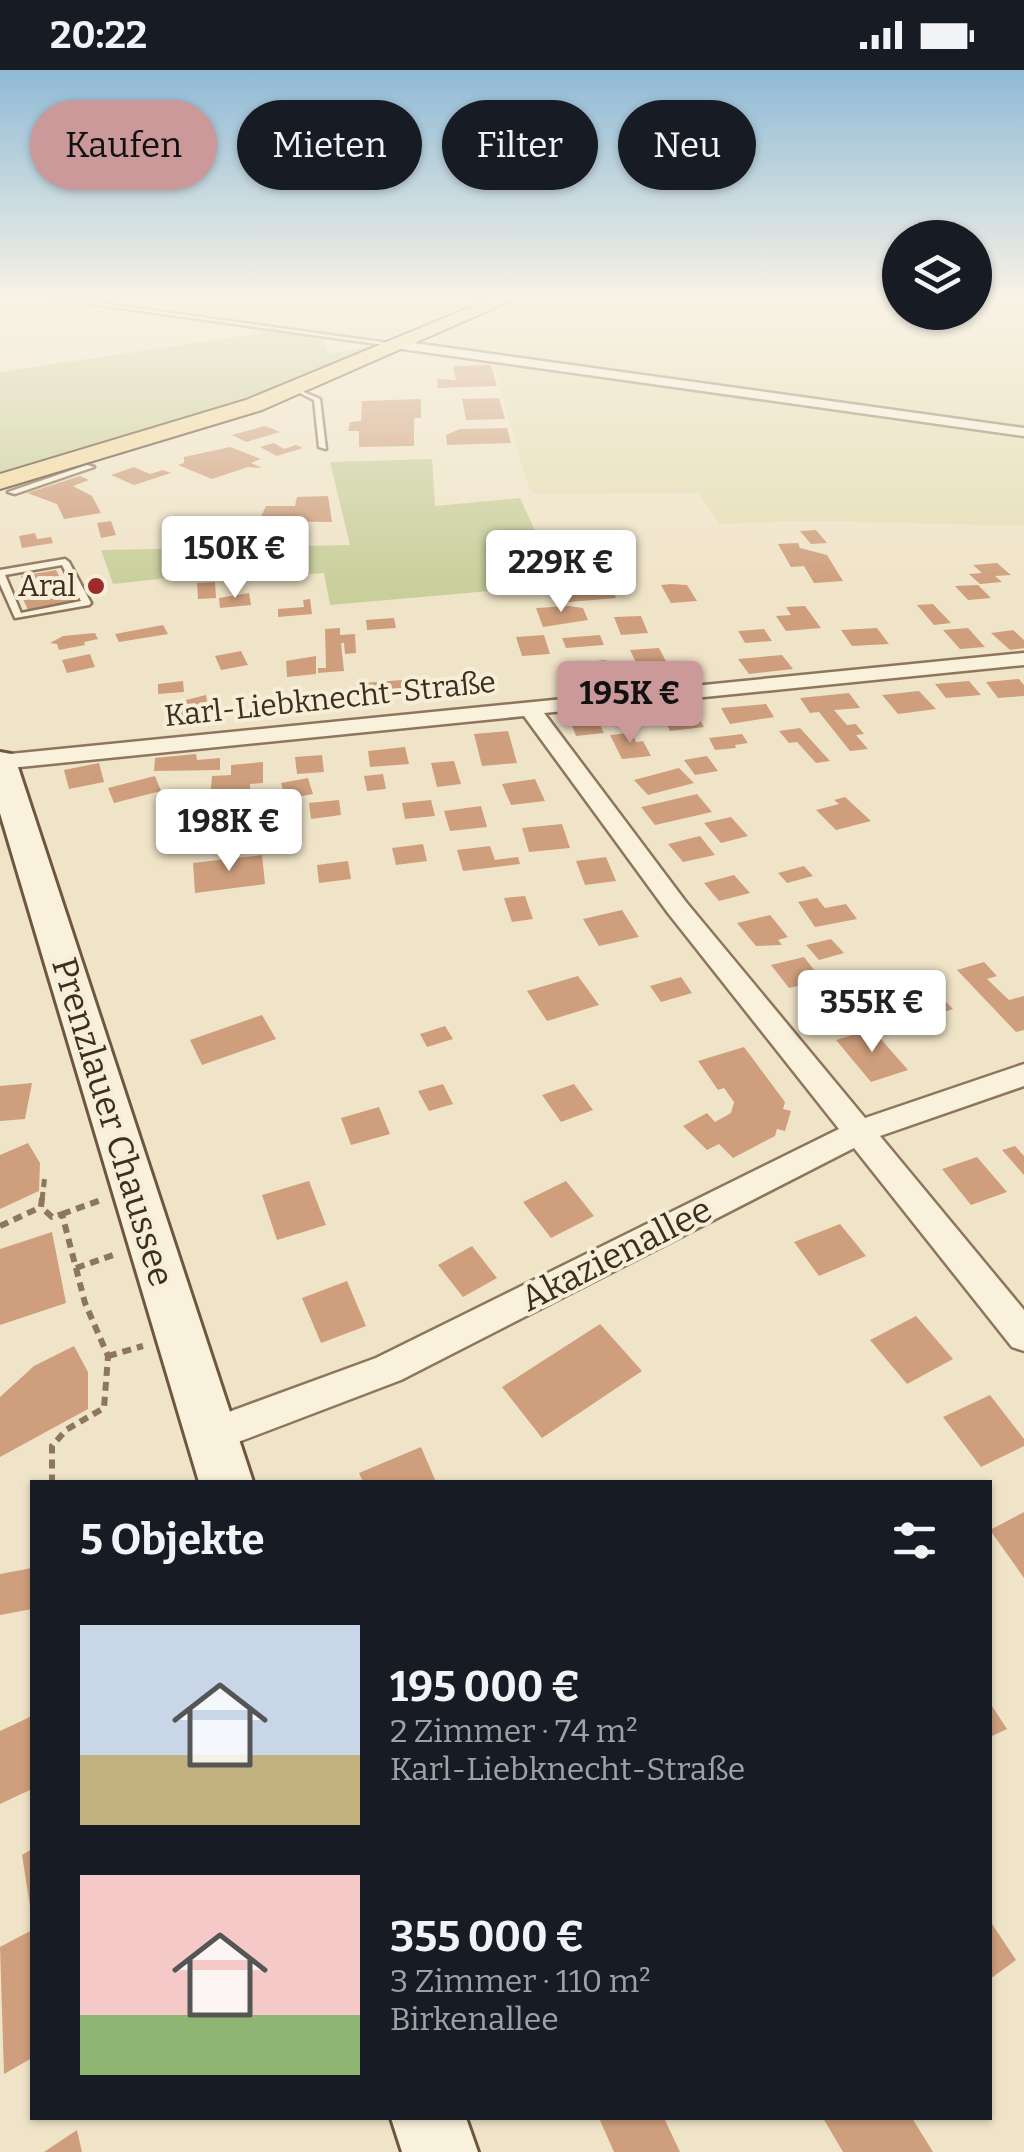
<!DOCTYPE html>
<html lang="de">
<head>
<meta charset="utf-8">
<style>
	:root { --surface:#171b24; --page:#20242c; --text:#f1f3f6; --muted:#9ea1a6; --accent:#cc999b }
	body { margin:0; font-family:Bitter,serif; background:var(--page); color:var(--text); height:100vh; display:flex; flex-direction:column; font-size:38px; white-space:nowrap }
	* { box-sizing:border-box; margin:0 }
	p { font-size:32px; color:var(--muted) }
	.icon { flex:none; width:55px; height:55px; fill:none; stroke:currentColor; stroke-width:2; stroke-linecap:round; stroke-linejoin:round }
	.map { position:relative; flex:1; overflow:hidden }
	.panel { position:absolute; left:30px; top:1410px; width:962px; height:640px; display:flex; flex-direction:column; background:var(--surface); border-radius:0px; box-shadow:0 2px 8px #0004 }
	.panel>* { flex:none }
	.banner { position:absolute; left:30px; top:30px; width:965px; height:90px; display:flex; gap:20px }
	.tools { position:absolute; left:882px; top:150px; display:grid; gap:20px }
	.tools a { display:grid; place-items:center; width:110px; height:110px; border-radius:50%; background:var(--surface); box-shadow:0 2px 8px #0004; font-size:50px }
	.price { position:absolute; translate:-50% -85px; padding:0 22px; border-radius:10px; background:#fff; color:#222; font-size:32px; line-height:65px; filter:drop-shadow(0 2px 5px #0008) }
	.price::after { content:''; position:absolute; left:50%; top:60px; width:30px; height:22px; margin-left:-15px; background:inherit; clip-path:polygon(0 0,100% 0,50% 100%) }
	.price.selected { background:var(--accent); color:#111 }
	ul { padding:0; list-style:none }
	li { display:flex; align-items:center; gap:30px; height:250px; padding:0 50px }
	li span { display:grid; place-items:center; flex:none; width:280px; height:200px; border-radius:0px; color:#555 }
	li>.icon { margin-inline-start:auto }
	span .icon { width:120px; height:120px; fill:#fffc; stroke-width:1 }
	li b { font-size:42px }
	h2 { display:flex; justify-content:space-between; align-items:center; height:120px; padding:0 50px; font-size:42px }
	.chip { padding:0 35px; border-radius:45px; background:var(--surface); box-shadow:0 2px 8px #0004; font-size:35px; line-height:90px }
	.chip.selected { background:var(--accent); color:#111 }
	.status { display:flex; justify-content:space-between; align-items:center; height:70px; padding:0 50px; background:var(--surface); direction:ltr }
	.status svg { height:28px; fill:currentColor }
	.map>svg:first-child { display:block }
</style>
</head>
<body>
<div class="status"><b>20:22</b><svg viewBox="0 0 49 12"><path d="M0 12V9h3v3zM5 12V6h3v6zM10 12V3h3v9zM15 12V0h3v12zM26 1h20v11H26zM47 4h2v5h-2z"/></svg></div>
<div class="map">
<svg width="1024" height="2082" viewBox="0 0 1024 2082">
	<rect width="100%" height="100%" fill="#f0e4c8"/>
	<path fill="#e6deb5" d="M 54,227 L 490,227 L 388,271 Z
		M 537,227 L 900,227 L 900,242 L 975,242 L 975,227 L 1024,227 L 1024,357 L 423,276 Z
		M 492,291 L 1024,364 L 1024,456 L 811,451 L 720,454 L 698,423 L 534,424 L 528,416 Z"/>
	<path fill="#c9cf9b" d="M 277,261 L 323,268 L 329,284 L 376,275 L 387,277 L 310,310 L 0,408 L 0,302 Z
		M 432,389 L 435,436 L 520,428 L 560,515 L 330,535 L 324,503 L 265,507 L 259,498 L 113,514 L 101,480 L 350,475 L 330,392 Z"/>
	<path fill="#cf9f7d" d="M 491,295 L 497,316 L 438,318 L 437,309 L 456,310 L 453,296 Z
		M 499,328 L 505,349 L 466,350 L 462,329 Z
		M 421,329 L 421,348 L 414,348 L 414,376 L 359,377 L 359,361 L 348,361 L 350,352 L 361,351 L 362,331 Z
		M 265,356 L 280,362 L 246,372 L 232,365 Z
		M 507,358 L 511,373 L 447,375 L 446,365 L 460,359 Z
		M 274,373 L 284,379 L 296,375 L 303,378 L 277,386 L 260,377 Z
		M 230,377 L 261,389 L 251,393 L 262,398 L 248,397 L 212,409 L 178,395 L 184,393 L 184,387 Z
		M 134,397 L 150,404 L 163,400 L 171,403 L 134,415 L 111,405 Z
		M 80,406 L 89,410 L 73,416 L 92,426 L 101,443 L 64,449 L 57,434 L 27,423 Z
		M 328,426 L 332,452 L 259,451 L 266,436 L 295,436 L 297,427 Z
		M 111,451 L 116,465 L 101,468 L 97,453 Z
		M 816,460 L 827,473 L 811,474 L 800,461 Z
		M 35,463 L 37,469 L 51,467 L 53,473 L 22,478 L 19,466 Z
		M 798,473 L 800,478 L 827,485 L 843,511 L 814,513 L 804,496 L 791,497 L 778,474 Z
		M 997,493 L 1011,505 L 995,506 L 1002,512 L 980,514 L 969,504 L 982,503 L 973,495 Z
		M 599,494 L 616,528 L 558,533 L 554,524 L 590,521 L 578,495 Z
		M 56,500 L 67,521 L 76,519 L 81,529 L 28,540 L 23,529 L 31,527 L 21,506 Z
		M 97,511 L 104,512 L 107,518 L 90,526 L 84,513 Z
		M 215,512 L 216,528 L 198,529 L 197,513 Z
		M 671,514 L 687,515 L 697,531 L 671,533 L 661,515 Z
		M 978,515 L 991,528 L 968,530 L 955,516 Z
		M 249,523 L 251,535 L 220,538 L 219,528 Z
		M 310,529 L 312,544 L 278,547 L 278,539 L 304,537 L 303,530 Z
		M 933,534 L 951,553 L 934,555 L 917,535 Z
		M 569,536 L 583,538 L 588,550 L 543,557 L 536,538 Z
		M 805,536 L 821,558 L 786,561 L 776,546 L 791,545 L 786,537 Z
		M 641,546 L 648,563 L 621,565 L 614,547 Z
		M 394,548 L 396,558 L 367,560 L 366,550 Z
		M 163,555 L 168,564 L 119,572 L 115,564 Z
		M 340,558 L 340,565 L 355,564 L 356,583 L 345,584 L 344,573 L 341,573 L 344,601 L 318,603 L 318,598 L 326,598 L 325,559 Z
		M 877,558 L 889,574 L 852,576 L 841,560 Z
		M 968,558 L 985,577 L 960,579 L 943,560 Z
		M 764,559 L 772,571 L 745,573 L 738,561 Z
		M 1013,560 L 1024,570 L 1024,578 L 1010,580 L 991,563 Z
		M 95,563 L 98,569 L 84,572 L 85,575 L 59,580 L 57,574 L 50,573 L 63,566 Z
		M 544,565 L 550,584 L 522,586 L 516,567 Z
		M 600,565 L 604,575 L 566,578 L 562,568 Z
		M 659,578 L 670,599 L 640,601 L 630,580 Z
		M 241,581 L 248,595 L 221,600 L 215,586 Z
		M 90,584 L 95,597 L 67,603 L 62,590 Z
		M 782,585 L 793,599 L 749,604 L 738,589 Z
		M 316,586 L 316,604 L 287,607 L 286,591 Z
		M 606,590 L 614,605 L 583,608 L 575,593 Z
		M 1019,609 L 1024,615 L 1024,626 L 998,628 L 986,612 Z
		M 402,610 L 404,626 L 366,628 L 364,613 Z
		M 183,611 L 184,622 L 158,624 L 158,614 Z
		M 969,611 L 981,625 L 946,628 L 935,614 Z
		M 919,621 L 936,639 L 898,644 L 882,625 Z
		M 849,623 L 860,638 L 834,640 L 847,655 L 856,654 L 864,664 L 856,665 L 868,679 L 850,681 L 819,642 L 810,643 L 800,628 Z
		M 206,625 L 209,645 L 196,646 L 196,652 L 184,653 L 184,648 L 175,649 L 174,633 Z
		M 766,634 L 774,647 L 730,654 L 721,638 Z
		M 695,641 L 704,657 L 670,661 L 662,645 Z
		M 598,651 L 604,663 L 576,666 L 571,653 Z
		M 800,658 L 830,691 L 816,693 L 797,672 L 789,673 L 779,661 Z
		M 508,661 L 517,693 L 482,696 L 474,664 Z
		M 632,663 L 636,672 L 643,671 L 651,686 L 622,689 L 610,665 Z
		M 742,664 L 748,673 L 735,675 L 736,678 L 715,680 L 709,668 Z
		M 405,677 L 409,694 L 370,697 L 368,681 Z
		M 196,684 L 197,690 L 220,688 L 220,700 L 154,701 L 155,688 Z
		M 322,685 L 324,702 L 297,704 L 295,687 Z
		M 707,686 L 718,701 L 695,705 L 684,690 Z
		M 454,691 L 461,714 L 437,717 L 431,693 Z
		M 263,692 L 263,713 L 250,714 L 250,726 L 210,729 L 212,706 L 231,705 L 231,695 Z
		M 99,693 L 104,712 L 69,719 L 64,700 Z
		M 679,698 L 694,713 L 648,725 L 634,710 Z
		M 383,704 L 386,719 L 367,721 L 364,706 Z
		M 155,706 L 161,721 L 114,733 L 108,718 Z
		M 308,708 L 313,724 L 286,729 L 281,713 Z
		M 535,709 L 545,731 L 511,735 L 502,714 Z
		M 697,724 L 712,742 L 655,755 L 641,737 Z
		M 845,727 L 871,751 L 836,760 L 816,740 L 839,734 L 834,730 Z
		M 339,730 L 341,745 L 311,749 L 309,733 Z
		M 431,730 L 435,746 L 405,749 L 402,733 Z
		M 253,731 L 267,746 L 254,751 L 240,736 Z
		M 481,736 L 487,757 L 450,761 L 444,741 Z
		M 198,741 L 203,752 L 167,761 L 162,750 Z
		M 731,747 L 748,766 L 721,773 L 704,753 Z
		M 562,754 L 570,778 L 529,782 L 522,758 Z
		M 700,766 L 715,785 L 683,792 L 668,774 Z
		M 423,774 L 427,791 L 396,795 L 392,778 Z
		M 490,776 L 495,790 L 518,787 L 520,794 L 463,801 L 457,780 Z
		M 262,785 L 265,814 L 195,823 L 193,793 Z
		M 606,787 L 616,811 L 585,815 L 576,791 Z
		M 348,791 L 351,809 L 319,813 L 317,795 Z
		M 804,796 L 813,806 L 787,813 L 778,803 Z
		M 734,805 L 750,823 L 719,831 L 704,813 Z
		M 525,826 L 533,849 L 512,852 L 504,828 Z
		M 817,828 L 825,838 L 846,834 L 857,849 L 815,857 L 798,832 Z
		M 622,840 L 639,867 L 599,876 L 583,849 Z
		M 770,845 L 788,867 L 778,870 L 782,875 L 756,876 L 737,853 Z
		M 831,869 L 844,883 L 819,890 L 806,875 Z
		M 804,887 L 822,910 L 789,918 L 771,895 Z
		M 984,892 L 997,906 L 987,909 L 1009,930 L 1024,926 L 1024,960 L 1016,962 L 957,900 Z
		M 578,906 L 599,935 L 547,951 L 527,921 Z
		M 920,906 L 953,939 L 900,956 L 869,921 Z
		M 681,907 L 692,923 L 661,932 L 650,916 Z
		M 262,945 L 276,969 L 202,995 L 190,970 Z
		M 445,956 L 453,969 L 427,977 L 420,964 Z
		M 872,959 L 908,1000 L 871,1012 L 836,970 Z
		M 744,977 L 785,1032 L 783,1039 L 791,1041 L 785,1061 L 777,1059 L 775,1066 L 733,1088 L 719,1074 L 707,1080 L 683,1056 L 707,1043 L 715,1052 L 731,1043 L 734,1032 L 724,1018 L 718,1020 L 698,991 Z
		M 32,1013 L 25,1049 L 0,1051 L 0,1016 Z
		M 443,1014 L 453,1034 L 429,1041 L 418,1021 Z
		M 574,1014 L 593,1040 L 561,1052 L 542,1025 Z
		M 379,1037 L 390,1064 L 351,1075 L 341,1048 Z
		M 28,1073 L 40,1093 L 39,1121 L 0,1139 L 0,1085 Z
		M 1015,1076 L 1024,1086 L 1024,1105 L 1002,1080 Z
		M 977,1087 L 1007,1122 L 971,1135 L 942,1099 Z
		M 309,1111 L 326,1155 L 277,1170 L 262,1125 Z
		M 566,1111 L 594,1146 L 551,1168 L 523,1132 Z
		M 840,1154 L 866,1186 L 819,1206 L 794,1172 Z
		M 52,1162 L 66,1233 L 0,1255 L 0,1179 Z
		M 472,1176 L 497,1208 L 463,1227 L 438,1195 Z
		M 347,1211 L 366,1256 L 321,1273 L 302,1228 Z
		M 916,1246 L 953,1289 L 907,1314 L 870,1270 Z
		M 600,1254 L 642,1301 L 542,1368 L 502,1317 Z
		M 74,1276 L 88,1302 L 88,1339 L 0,1387 L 0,1327 L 34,1296 Z
		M 990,1325 L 1024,1369 L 1024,1376 L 981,1397 L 943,1347 Z
		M 421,1377 L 436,1412 L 363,1412 L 359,1403 Z
		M 1024,1442 L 1024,1508 L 990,1460 Z
		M 32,1498 L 32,1539 L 0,1545 L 0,1504 Z
		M 990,1633 L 1007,1659 L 990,1667 Z
		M 32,1646 L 32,1719 L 0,1734 L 0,1661 Z
		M 32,1779 L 32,1836 L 30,1836 L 22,1785 Z
		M 990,1851 L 1016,1890 L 990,1909 Z
		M 32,1860 L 32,1988 L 4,2004 L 0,1877 Z
		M 599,2048 L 664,2048 L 680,2082 L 614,2082 Z
		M 823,2048 L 912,2048 L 933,2082 L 843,2082 Z
		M 77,2060 L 82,2082 L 44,2082 Z"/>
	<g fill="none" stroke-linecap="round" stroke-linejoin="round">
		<g stroke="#8d765c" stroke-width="5">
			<path id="lane" d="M 40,227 L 55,227 L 402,275 L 399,277 Z
				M 294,318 L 320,329 L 326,379 L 319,377 L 314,330 L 294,320 Z
				M 87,395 L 94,397 L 15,424 L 8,422 Z
				M 65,489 L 69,492 L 91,533 L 89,535 L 15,548 L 0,514 L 0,500 ZM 62,495 L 81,531 L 21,543 L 5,505 Z"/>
		</g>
		<g stroke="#8d765c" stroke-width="5">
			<path id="street" d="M 399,271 L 1024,358 L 1024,366 L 395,278 Z
				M 1024,583 L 1024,595 L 544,643 L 686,832 L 865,1048 L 1024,994 L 1024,1016 L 880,1066 L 1024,1240 L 1024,1281 L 1012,1277 L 854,1078 L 401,1310 L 209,1383 L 196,1378 L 190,1366 L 196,1354 L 376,1288 L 839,1059 L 668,843 L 524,646 L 0,699 L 0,685 Z"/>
		</g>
		<g stroke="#6f573f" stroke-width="6">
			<path id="secondary" d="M 0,682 L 11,684 L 16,691 L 253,1412 L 199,1412 L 0,743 Z
				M 391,2048 L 466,2048 L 478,2082 L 402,2082 Z"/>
		</g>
		<g stroke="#5b4430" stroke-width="4">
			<path id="primary" d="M 495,227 L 519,227 L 262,340 L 0,419 L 0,404 L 246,330 Z"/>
		</g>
		<path stroke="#8d765c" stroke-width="5" stroke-dasharray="8 5" stroke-linecap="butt" d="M 42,1130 L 45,1105"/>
		<path stroke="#8d765c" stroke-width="6" stroke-dasharray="9 6" stroke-linecap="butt" d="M 42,1128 L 41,1137 L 52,1147 L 62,1144 L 85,1233 L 108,1286 L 104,1338 L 66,1360 L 52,1376 L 52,1412
			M 62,1144 L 101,1130
			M 0,1156 L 41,1137
			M 76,1198 L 116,1184
			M 108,1286 L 143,1276"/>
		<use href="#lane" fill="#faf1dc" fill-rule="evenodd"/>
		<use href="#street" fill="#faf1dc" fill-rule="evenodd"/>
		<use href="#secondary" fill="#faf1dc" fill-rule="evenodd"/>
		<use href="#primary" fill="#f3d9a0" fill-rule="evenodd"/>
	</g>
	<linearGradient id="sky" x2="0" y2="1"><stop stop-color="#8fbad6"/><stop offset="0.44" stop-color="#f8f3e6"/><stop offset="1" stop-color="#f8f3e6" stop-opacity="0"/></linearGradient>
	<rect width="1024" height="518" fill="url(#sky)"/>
	<circle fill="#9e2a2b" stroke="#f7eed8" stroke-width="4" cx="96" cy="516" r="10"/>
	<g text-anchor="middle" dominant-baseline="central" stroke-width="8" stroke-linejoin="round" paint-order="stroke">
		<g font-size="30" fill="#3d2e20" stroke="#f7eed8" text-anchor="end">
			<text x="76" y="516">Aral</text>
		</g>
		<g font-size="30" fill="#3d2e20" stroke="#f7eed8">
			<text transform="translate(330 629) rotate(-6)">Karl-Liebknecht-Straße</text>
		</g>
		<g font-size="35" fill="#3d2e20" stroke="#f7eed8">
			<text transform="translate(113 1052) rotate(73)">Prenzlauer Chaussee</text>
			<text transform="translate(616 1184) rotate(-27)">Akazienallee</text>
		</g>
	</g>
</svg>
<div class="tools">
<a><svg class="icon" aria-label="layers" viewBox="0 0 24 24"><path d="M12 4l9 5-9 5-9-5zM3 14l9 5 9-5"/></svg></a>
</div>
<b class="price" style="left:235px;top:531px">150K €</b>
<b class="price" style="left:561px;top:545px">229K €</b>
<b class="price selected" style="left:630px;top:676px">195K €</b>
<b class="price" style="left:229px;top:804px">198K €</b>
<b class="price" style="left:872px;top:985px">355K €</b>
<div class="banner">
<a class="chip selected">Kaufen</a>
<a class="chip">Mieten</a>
<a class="chip">Filter</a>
<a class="chip">Neu</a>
</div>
<section class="panel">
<h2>5 Objekte<svg class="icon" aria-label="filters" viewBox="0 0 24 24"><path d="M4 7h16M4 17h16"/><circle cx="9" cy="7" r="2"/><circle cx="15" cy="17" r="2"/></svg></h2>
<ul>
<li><span style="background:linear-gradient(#c9d6e8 65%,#c2b280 0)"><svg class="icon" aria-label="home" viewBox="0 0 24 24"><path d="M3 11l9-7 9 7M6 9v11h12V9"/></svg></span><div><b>195 000 €</b><p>2 Zimmer · 74 m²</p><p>Karl-Liebknecht-Straße</p></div></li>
<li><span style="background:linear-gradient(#f6c9c9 70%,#8fb573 0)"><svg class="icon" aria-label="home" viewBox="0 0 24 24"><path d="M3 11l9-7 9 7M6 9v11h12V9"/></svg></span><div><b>355 000 €</b><p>3 Zimmer · 110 m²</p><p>Birkenallee</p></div></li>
</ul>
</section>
</div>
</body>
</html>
